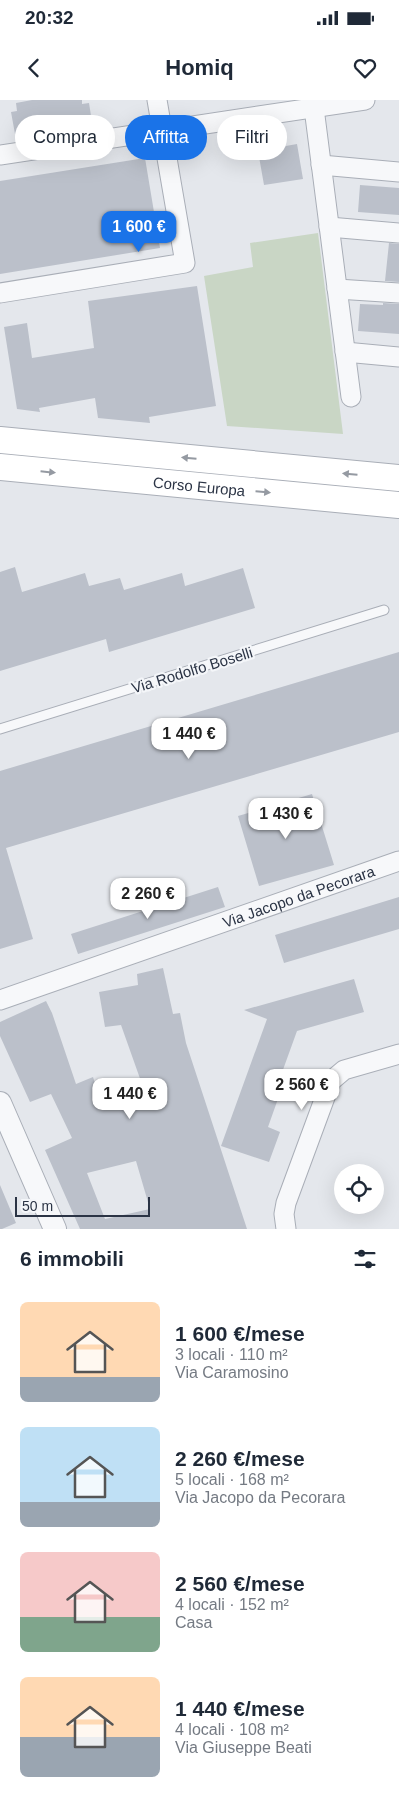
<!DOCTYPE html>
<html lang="it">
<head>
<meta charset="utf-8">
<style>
	:root { --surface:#fff; --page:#f6f6f7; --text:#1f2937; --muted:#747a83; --accent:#1a73e8 }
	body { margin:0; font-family:Helvetica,sans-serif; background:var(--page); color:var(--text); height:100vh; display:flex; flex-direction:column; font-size:19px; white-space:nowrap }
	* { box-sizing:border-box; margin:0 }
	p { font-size:16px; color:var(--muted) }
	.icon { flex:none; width:28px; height:28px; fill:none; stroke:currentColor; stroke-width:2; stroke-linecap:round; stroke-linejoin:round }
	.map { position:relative; height:1129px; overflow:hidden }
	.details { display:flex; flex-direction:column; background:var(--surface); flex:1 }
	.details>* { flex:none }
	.hud { position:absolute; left:15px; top:15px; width:370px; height:45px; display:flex; gap:10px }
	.controls { position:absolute; left:334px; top:1064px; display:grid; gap:10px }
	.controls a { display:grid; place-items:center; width:50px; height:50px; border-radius:50%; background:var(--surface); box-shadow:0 5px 20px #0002; font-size:25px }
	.scale { position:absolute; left:15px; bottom:12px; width:135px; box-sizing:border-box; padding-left:5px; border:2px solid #2b3445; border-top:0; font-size:14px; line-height:18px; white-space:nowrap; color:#2b3445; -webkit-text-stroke:4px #f4f6f9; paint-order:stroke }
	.price { position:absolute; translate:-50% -42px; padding:0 11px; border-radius:10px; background:#fff; color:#222; font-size:16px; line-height:32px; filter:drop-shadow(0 1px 2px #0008) }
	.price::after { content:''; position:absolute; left:50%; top:30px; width:15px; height:11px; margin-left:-8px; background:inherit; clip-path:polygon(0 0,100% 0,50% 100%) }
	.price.selected { background:var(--accent); color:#fff }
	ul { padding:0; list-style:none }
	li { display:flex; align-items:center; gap:15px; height:125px; padding:0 20px }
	li span { display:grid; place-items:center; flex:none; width:140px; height:100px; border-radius:8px; color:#555 }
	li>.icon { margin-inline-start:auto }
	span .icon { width:60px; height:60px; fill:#fffc; stroke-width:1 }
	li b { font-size:21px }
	h2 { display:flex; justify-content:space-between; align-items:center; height:60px; padding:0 20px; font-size:21px }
	.chip { padding:0 18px; border-radius:22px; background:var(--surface); box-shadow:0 5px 20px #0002; font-size:18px; line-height:45px }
	.chip.selected { background:var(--accent); color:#fff }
	.status { display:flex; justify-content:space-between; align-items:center; height:35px; padding:0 25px; background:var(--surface); direction:ltr }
	.status svg { height:14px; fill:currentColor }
	header { display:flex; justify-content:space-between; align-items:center; height:65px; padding:0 20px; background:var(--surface); font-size:22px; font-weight:700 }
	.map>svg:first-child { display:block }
</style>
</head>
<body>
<div class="status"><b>20:32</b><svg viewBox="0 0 49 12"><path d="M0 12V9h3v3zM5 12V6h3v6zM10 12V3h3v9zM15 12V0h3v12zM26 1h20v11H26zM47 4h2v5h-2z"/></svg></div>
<header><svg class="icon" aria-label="back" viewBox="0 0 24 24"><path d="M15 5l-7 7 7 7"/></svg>Homiq<svg class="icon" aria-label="heart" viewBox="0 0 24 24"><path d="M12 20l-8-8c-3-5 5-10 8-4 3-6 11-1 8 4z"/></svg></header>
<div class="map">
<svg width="399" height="1129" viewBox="0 0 399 1129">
	<rect width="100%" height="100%" fill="#e4e7ec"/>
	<path fill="#c9d6c5" d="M 318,133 L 343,334 L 227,326 L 204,176 L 253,167 L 250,143 Z"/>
	<path fill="#bbc0ca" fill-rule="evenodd" d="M 32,0 L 82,0 L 82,4 L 89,3 L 92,22 L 15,34 L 11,12 L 17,11 L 16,3 Z
		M 297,44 L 303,79 L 264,85 L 258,51 Z
		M 145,58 L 160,148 L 0,174 L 0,81 Z
		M 360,85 L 399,88 L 399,115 L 358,112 Z
		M 389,143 L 399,144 L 399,182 L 385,181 Z
		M 197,186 L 216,306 L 149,317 L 150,323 L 98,318 L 95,298 L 39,308 L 40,312 L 17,309 L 4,227 L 27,223 L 32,258 L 94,248 L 88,201 Z
		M 383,203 L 399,204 L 399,234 L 358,231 L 360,204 L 383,205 Z
		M 15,467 L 22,492 L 85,473 L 89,486 L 120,478 L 124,490 L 182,473 L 185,486 L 243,468 L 255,508 L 109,552 L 106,539 L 0,571 L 0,472 Z
		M 399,552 L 399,632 L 6,748 L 33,839 L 0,849 L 0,671 Z
		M 312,694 L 334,765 L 259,786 L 238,716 Z
		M 218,787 L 225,807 L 78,854 L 71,834 Z
		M 399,797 L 399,829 L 284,863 L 275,835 Z
		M 163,868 L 173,914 L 180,913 L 186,943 L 247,1129 L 80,1129 L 45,1050 L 72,1038 L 51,994 L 30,1002 L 0,936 L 0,922 L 46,901 L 52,913 L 76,984 L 93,977 L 100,999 L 143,987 L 121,925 L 105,927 L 99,892 L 138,885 L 137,874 ZM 136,1061 L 150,1109 L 105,1119 L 87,1073 Z
		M 354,879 L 364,912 L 297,931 L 280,978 L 287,980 L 281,996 L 279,996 L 268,1027 L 280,1032 L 269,1062 L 221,1046 L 267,919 L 244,910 Z
		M 0,1085 L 16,1123 L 2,1129 L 0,1129 Z"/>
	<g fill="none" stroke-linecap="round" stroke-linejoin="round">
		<g stroke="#a9aeb7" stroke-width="11">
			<path id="service" d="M 0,629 L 384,510"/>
		</g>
		<g stroke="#a9aeb7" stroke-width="21">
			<g id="minor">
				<path d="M 314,8 L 351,297"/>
				<path d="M 0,55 L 365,0"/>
				<path d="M 321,65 L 399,72"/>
				<path d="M 329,127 L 399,133"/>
				<path d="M 337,189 L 399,193"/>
				<path d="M 0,193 L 185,163 L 157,0"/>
				<path d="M 345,252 L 399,257"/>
				<path id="s1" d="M 0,900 L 399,761"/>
				<path d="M 286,1129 L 284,1114 L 286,1103 L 331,981 L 344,970 L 399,954"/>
			</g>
		</g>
		<g stroke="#a9aeb7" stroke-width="24">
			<path id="tertiary" d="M 0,1003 L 55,1129"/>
		</g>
		<g stroke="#a9aeb7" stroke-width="28">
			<g id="secondary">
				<path d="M 0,340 L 399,378"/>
				<path id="s2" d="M 0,367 L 399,405"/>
			</g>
		</g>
		<use href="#service" stroke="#f7f8fa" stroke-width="9"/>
		<use href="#minor" stroke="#f7f8fa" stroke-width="19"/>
		<use href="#tertiary" stroke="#f7f8fa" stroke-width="22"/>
		<use href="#secondary" stroke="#fff" stroke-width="26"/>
	</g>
	<defs><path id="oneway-solid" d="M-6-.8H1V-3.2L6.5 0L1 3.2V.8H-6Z" transform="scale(1.25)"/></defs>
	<g fill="#959aa2">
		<use href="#oneway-solid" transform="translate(189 358) rotate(-175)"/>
		<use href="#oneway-solid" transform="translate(48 372) rotate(6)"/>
		<use href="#oneway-solid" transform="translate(350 374) rotate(-175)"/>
		<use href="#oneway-solid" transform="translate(263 392) rotate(5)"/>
	</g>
	<g text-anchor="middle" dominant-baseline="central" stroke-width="4.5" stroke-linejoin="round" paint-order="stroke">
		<g font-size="15" fill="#2b3445" stroke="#f4f6f9">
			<text stroke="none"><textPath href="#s2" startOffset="200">Corso Europa</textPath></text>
			<text transform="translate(192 570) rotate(-17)">Via Rodolfo Boselli</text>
			<text stroke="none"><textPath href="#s1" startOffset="316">Via Jacopo da Pecorara</textPath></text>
		</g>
	</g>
</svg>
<div class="controls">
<a><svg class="icon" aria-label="locate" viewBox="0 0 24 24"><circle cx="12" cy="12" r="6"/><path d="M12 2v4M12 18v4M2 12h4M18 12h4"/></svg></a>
</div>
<div class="scale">50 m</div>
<b class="price selected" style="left:139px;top:153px">1 600 €</b>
<b class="price" style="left:189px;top:660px">1 440 €</b>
<b class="price" style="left:286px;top:740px">1 430 €</b>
<b class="price" style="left:148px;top:820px">2 260 €</b>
<b class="price" style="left:302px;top:1011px">2 560 €</b>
<b class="price" style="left:130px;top:1020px">1 440 €</b>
<div class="hud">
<a class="chip">Compra</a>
<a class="chip selected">Affitta</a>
<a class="chip">Filtri</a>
</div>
</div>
<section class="details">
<h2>6 immobili<svg class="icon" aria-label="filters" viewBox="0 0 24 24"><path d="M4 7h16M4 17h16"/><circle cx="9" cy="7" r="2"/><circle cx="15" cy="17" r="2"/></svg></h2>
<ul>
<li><span style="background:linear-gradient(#ffd9b3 75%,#9aa5b1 0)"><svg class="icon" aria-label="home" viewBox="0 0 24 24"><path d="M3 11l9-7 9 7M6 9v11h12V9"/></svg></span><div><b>1 600 €/mese</b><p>3 locali · 110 m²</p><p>Via Caramosino</p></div></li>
<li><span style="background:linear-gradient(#bfe0f5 75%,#9aa5b1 0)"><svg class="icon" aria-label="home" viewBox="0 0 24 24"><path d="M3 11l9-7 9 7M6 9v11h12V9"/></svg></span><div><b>2 260 €/mese</b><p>5 locali · 168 m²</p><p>Via Jacopo da Pecorara</p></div></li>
<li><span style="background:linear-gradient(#f6c9c9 65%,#7fa58c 0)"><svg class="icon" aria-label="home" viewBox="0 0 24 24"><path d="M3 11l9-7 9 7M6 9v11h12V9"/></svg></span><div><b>2 560 €/mese</b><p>4 locali · 152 m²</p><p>Casa</p></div></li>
<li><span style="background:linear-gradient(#ffd9b3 60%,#9aa5b1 0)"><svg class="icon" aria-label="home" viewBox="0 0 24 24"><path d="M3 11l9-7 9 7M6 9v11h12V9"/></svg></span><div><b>1 440 €/mese</b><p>4 locali · 108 m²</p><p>Via Giuseppe Beati</p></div></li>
</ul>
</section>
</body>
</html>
